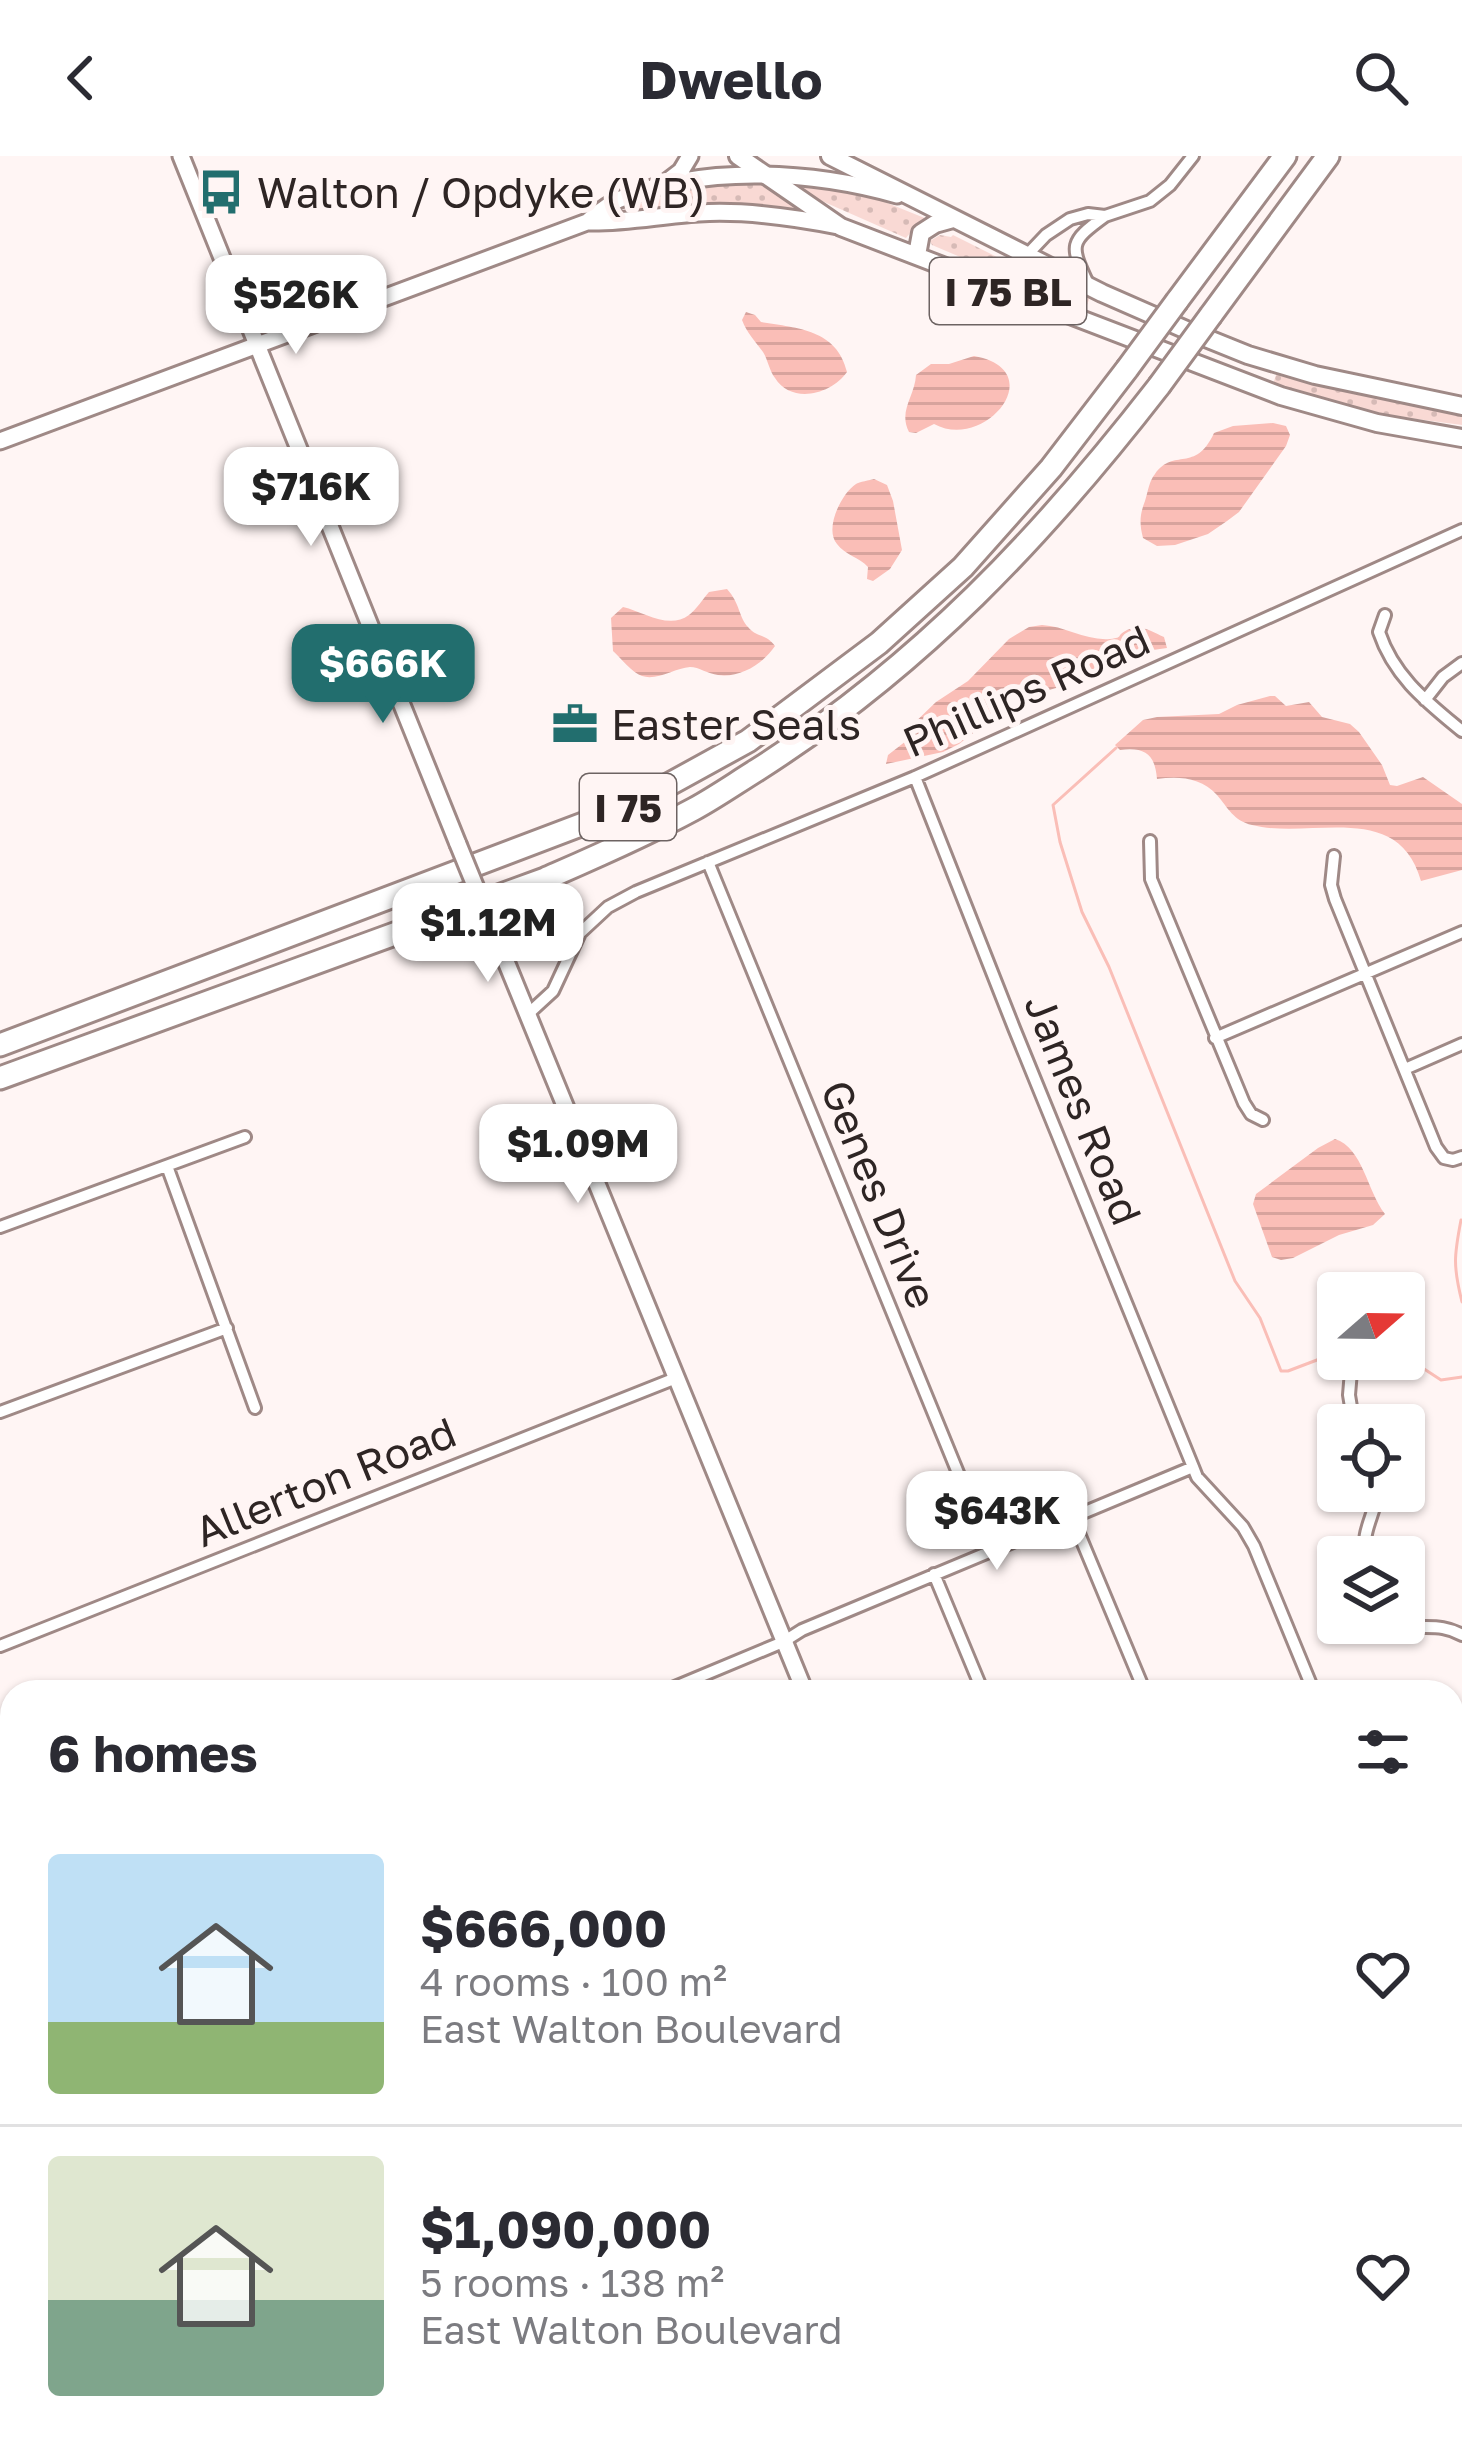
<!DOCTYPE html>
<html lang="en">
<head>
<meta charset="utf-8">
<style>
	:root { --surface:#fff; --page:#f7f7f7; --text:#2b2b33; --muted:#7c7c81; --line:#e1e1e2; --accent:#226e6e }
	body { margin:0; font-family:"Golos Text",sans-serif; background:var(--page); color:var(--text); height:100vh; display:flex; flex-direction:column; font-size:45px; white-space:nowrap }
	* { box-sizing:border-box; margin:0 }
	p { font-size:39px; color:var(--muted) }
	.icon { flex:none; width:66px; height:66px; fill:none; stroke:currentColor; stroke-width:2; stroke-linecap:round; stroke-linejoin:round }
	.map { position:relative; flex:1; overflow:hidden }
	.drawer { position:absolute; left:0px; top:1524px; width:1464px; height:771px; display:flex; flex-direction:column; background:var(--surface); border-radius:36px 36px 0 0; box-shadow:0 3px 9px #0004 }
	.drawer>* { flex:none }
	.needle { width:78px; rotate:70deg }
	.fabs { position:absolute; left:1317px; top:1116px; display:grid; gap:24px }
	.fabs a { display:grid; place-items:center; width:108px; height:108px; border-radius:12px; background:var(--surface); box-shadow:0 3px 9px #0004; font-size:60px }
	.price { position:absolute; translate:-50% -102px; padding:0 27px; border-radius:24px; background:#fff; color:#222; font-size:39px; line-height:78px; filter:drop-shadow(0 3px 6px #0008) }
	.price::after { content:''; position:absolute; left:50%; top:72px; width:36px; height:27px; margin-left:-18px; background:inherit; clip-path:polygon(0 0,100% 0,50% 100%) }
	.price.selected { background:var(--accent); color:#fff }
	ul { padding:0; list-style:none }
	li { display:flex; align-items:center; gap:36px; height:300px; padding:0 48px }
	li+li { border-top:3px solid var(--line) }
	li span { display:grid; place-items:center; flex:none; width:336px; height:240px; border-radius:12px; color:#555 }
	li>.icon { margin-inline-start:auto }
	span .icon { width:144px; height:144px; fill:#fffc; stroke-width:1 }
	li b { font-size:51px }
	h2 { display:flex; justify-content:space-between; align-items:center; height:144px; padding:0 48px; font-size:51px }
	header { display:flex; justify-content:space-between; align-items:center; height:156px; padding:0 48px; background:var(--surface); font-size:54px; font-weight:700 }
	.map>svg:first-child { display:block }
</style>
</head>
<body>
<header><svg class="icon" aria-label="back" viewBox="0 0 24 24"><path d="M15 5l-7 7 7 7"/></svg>Dwello<svg class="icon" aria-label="search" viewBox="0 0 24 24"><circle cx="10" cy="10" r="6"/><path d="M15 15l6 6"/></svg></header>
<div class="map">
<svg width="1462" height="2294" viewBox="0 0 1462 2294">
	<defs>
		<pattern id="green-dots" width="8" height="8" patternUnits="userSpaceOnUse" patternTransform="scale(3)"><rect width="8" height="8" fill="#f9d9d4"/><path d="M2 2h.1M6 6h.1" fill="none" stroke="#d6bab6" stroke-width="1.8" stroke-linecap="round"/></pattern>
		<pattern id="water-rules" width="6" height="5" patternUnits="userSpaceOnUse" patternTransform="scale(3)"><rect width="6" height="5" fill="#fabeb7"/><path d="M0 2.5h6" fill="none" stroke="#d7a39d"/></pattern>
	</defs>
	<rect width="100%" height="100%" fill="#fff5f4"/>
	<path fill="url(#green-dots)" d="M 761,25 L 802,51 L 800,57 L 707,50 L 625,58 L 624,49 L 680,34 Z
		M 794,26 L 865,38 L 927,63 L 916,70 L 906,82 L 806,38 L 792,30 Z
		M 940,79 L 951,81 L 953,79 L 1035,120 L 1090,141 L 1085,154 L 932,89 L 930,85 Z
		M 1277,216 L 1387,245 L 1462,258 L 1462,269 L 1371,257 L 1273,228 Z"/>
	<path fill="url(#water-rules)" d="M 746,156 L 755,159 L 761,166 C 797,172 837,173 847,216 C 832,238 792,249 775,222 C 769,214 768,204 763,196 C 755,185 747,177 742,164 Z
		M 974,200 C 1052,214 985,296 934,268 L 916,277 L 909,276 C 898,255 915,240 916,219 L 931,208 L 949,208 Z
		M 1273,267 L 1286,270 L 1290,279 L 1286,290 L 1239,356 L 1227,365 L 1208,378 L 1175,389 L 1157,390 L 1143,382 C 1139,367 1140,358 1145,345 C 1148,336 1149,325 1155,318 C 1174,291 1195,318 1214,277 L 1233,270 Z
		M 874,323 L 887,329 L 893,345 L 902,394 L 890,413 L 873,425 L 867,423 L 868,411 C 859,401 845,399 837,388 C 824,373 841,338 856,328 C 859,326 870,324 874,323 Z
		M 727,433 C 740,447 739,462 748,471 C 757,482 765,477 775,490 C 763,508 740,522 718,519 C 708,518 699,511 690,511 C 675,512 657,525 642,520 C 632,517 621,502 613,495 L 611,462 L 623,451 C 644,456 669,474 689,459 C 696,454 703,443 709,436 Z
		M 1042,469 C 1065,470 1086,485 1110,483 C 1125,481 1114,481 1127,474 C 1141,468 1151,475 1164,481 L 1167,492 L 1139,496 L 1128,501 L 1120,511 L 1097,515 L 1063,530 L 1049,534 L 1025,527 L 1011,531 L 1001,539 L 985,568 L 959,588 L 943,596 L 886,608 L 888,599 L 906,585 L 906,575 L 936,546 L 968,525 L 1009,483 L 1029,471 Z
		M 1270,540 L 1275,540 L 1286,550 L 1309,546 L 1322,561 L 1350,568 L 1359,576 L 1382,609 L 1390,629 L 1397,630 L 1423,621 L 1462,648 L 1462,714 L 1421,725 C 1398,643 1311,684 1252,669 C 1234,665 1228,652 1217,639 C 1201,621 1178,620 1157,623 C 1155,598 1145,591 1120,594 L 1115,589 L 1143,564 L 1157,561 L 1219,558 L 1237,549 Z
		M 1335,983 C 1363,992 1367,1035 1385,1058 L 1373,1069 L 1339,1079 L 1293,1102 L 1281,1104 L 1272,1101 L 1253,1048 L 1256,1038 L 1318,992 Z"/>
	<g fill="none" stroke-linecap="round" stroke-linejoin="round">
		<path stroke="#fabeb7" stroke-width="3" d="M 1116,592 L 1053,649 L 1060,686 L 1082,756 L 1109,811 L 1235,1125 L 1260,1162 L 1281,1215 L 1288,1215 L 1338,1196
			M 1461,1064 C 1454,1100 1453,1110 1462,1146
			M 1385,1203 L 1390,1208 L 1415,1207 L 1441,1224 L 1462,1221"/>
		<g stroke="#9f8986" stroke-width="16">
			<path id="minor" d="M 1027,99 L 1046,79 L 1070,63 L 1088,58 L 1105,60 L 1150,45 L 1170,29 L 1193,0
				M 1089,130 C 1070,89 1068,87 1105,60
				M 1385,459 L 1379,476 C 1394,521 1427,546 1462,575
				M 1425,544 L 1443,521 L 1462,507
				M 915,621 L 1014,872 L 1193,1311 L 1197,1321 L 1243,1371 L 1254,1390 L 1314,1536
				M 1150,685 L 1151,723 L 1244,947 L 1251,958 L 1263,964
				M 1334,700 L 1331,729 L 1335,743 L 1436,991 L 1444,1002 L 1453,1004 L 1462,1001
				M 708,706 L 990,1395
				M 528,858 L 553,835 L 580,777 L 608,751 L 636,736 L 915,621 L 1462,374
				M 1215,882 L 1462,776
				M 1405,913 L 1462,888
				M 167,1010 L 255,1252
				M 0,1071 L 245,981
				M 1352,1203 L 1349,1239 L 1354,1269
				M 0,1256 L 227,1172
				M 1072,1361 L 1145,1536
				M 1366,1401 C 1361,1372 1375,1362 1377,1335
				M 934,1418 L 983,1536
				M 1398,1467 C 1421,1476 1437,1465 1462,1479
				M 0,1490 L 676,1222
				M 663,1536 L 783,1486 L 802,1474 L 1193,1311
				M 1452,1747 L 1462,1743
				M 0,1814 L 12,1808
				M 1452,2049 L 1462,2045
				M 0,2079 L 12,2074
				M 1452,2202 L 1462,2191
				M 1452,2225 L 1462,2236
				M 144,2294 L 170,2283
				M 861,2294 L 888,2283
				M 1375,2294 L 1388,2283"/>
		</g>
		<g stroke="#9f8986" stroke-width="21">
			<path id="secondary" d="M 181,0 L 458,688
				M 664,28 L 681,15 L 690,0
				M 588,66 C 626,67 662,59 699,57 C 746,54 793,61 838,70
				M 0,285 L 587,66 C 597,58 607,49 618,44 C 702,8 812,15 897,39
				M 496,781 L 805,1536
				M 1108,2283 L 1112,2294"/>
		</g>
		<g stroke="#9f8986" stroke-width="22">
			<path id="primary" d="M 738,0 L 841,71 L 1281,240 L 1377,267 L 1462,282
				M 830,0 L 1102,137 L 1191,176 L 1248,199 L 1315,219 L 1462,250
				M 917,99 L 921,77 L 935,68 L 953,63"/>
		</g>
		<g stroke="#9f8986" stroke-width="27">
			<path id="motorway" d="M 1177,145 L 1285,0
				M 1211,159 L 1328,0
				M 0,889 L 628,651 L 748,585 L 879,487 L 963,411 L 1051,312 L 1127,213
				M 0,922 L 545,723 C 595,701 646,679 694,653 C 716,641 736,627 757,614 C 920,510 1041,382 1159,230"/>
		</g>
		<use href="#minor" stroke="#fff" stroke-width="10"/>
		<use href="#secondary" stroke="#fff" stroke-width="15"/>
		<use href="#primary" stroke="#fff" stroke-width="16"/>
		<use href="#motorway" stroke="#fff" stroke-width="21"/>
		<g stroke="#9f8986" stroke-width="21" stroke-linecap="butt">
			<path id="secondary-bridge" d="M 458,688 L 496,781"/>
		</g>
		<g stroke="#9f8986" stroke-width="27" stroke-linecap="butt">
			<path id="motorway-bridge" d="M 1127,213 L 1177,145
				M 1159,230 L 1211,159"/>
		</g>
		<use href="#secondary-bridge" stroke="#fff" stroke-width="15"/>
		<use href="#motorway-bridge" stroke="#fff" stroke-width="21"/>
	</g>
	<defs>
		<g id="bus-bare" transform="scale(3.6)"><path d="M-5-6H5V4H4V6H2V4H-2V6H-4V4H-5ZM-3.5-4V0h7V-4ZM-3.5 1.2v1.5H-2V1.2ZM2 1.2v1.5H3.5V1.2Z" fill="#226e6e" stroke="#fff5f4" stroke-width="2.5" paint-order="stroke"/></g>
		<g id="office-bare" transform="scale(3.6)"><path d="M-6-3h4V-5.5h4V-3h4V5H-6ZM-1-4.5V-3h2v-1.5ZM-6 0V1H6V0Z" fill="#226e6e" stroke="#fff5f4" stroke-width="2.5" paint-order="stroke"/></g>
	</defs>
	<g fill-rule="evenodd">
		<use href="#bus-bare" x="221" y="36"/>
		<use href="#office-bare" x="575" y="568"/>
	</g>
	<g text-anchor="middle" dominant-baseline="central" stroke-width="10" stroke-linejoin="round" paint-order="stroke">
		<g fill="#fff5f4" stroke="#6d6362" stroke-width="3">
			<rect x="930" y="102" width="156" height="66" rx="9"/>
			<rect x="580" y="618" width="96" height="66" rx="9"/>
		</g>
		<g font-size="39" font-weight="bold" fill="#2e2524">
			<text x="1008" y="135">I 75 BL</text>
			<text x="628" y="651">I 75</text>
		</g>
		<g font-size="42" fill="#2e2524" stroke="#fff5f4" text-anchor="start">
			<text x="257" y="36">Walton / Opdyke (WB)</text>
			<text x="611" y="568">Easter Seals</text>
		</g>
		<g font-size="42" fill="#2e2524" stroke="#fff5f4">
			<text transform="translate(1026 534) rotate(-24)">Phillips Road</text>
			<text transform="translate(1084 953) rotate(68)">James Road</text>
			<text transform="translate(880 1038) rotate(68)">Genes Drive</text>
			<text transform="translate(325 1325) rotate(-22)">Allerton Road</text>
		</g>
	</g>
</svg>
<div class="fabs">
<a><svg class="needle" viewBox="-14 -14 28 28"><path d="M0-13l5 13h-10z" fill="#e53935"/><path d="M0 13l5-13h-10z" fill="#7c7c81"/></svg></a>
<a><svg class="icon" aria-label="locate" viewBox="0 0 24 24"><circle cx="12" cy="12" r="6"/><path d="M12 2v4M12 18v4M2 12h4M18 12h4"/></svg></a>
<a><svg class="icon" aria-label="layers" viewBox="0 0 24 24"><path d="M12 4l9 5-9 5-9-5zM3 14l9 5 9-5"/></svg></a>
</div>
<b class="price" style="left:296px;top:201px">$526K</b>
<b class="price" style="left:311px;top:393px">$716K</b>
<b class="price selected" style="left:383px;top:570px">$666K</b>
<b class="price" style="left:488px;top:829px">$1.12M</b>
<b class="price" style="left:578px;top:1050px">$1.09M</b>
<b class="price" style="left:997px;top:1417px">$643K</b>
<section class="drawer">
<h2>6 homes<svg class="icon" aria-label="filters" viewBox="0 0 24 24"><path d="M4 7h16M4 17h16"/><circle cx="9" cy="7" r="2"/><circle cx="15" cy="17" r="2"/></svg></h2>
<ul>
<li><span style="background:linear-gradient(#bfe0f5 70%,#8fb573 0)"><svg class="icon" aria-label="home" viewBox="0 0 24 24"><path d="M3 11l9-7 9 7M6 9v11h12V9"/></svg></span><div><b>$666,000</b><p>4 rooms · 100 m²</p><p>East Walton Boulevard</p></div><svg class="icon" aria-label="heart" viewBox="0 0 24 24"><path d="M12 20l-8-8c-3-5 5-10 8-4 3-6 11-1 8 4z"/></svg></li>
<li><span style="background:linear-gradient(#dfe7d0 60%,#7fa58c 0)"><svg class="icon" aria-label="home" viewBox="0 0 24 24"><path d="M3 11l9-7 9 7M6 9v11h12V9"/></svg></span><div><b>$1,090,000</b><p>5 rooms · 138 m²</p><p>East Walton Boulevard</p></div><svg class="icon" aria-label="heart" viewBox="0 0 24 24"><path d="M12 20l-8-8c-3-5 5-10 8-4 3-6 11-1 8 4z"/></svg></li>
</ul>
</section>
</div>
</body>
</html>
